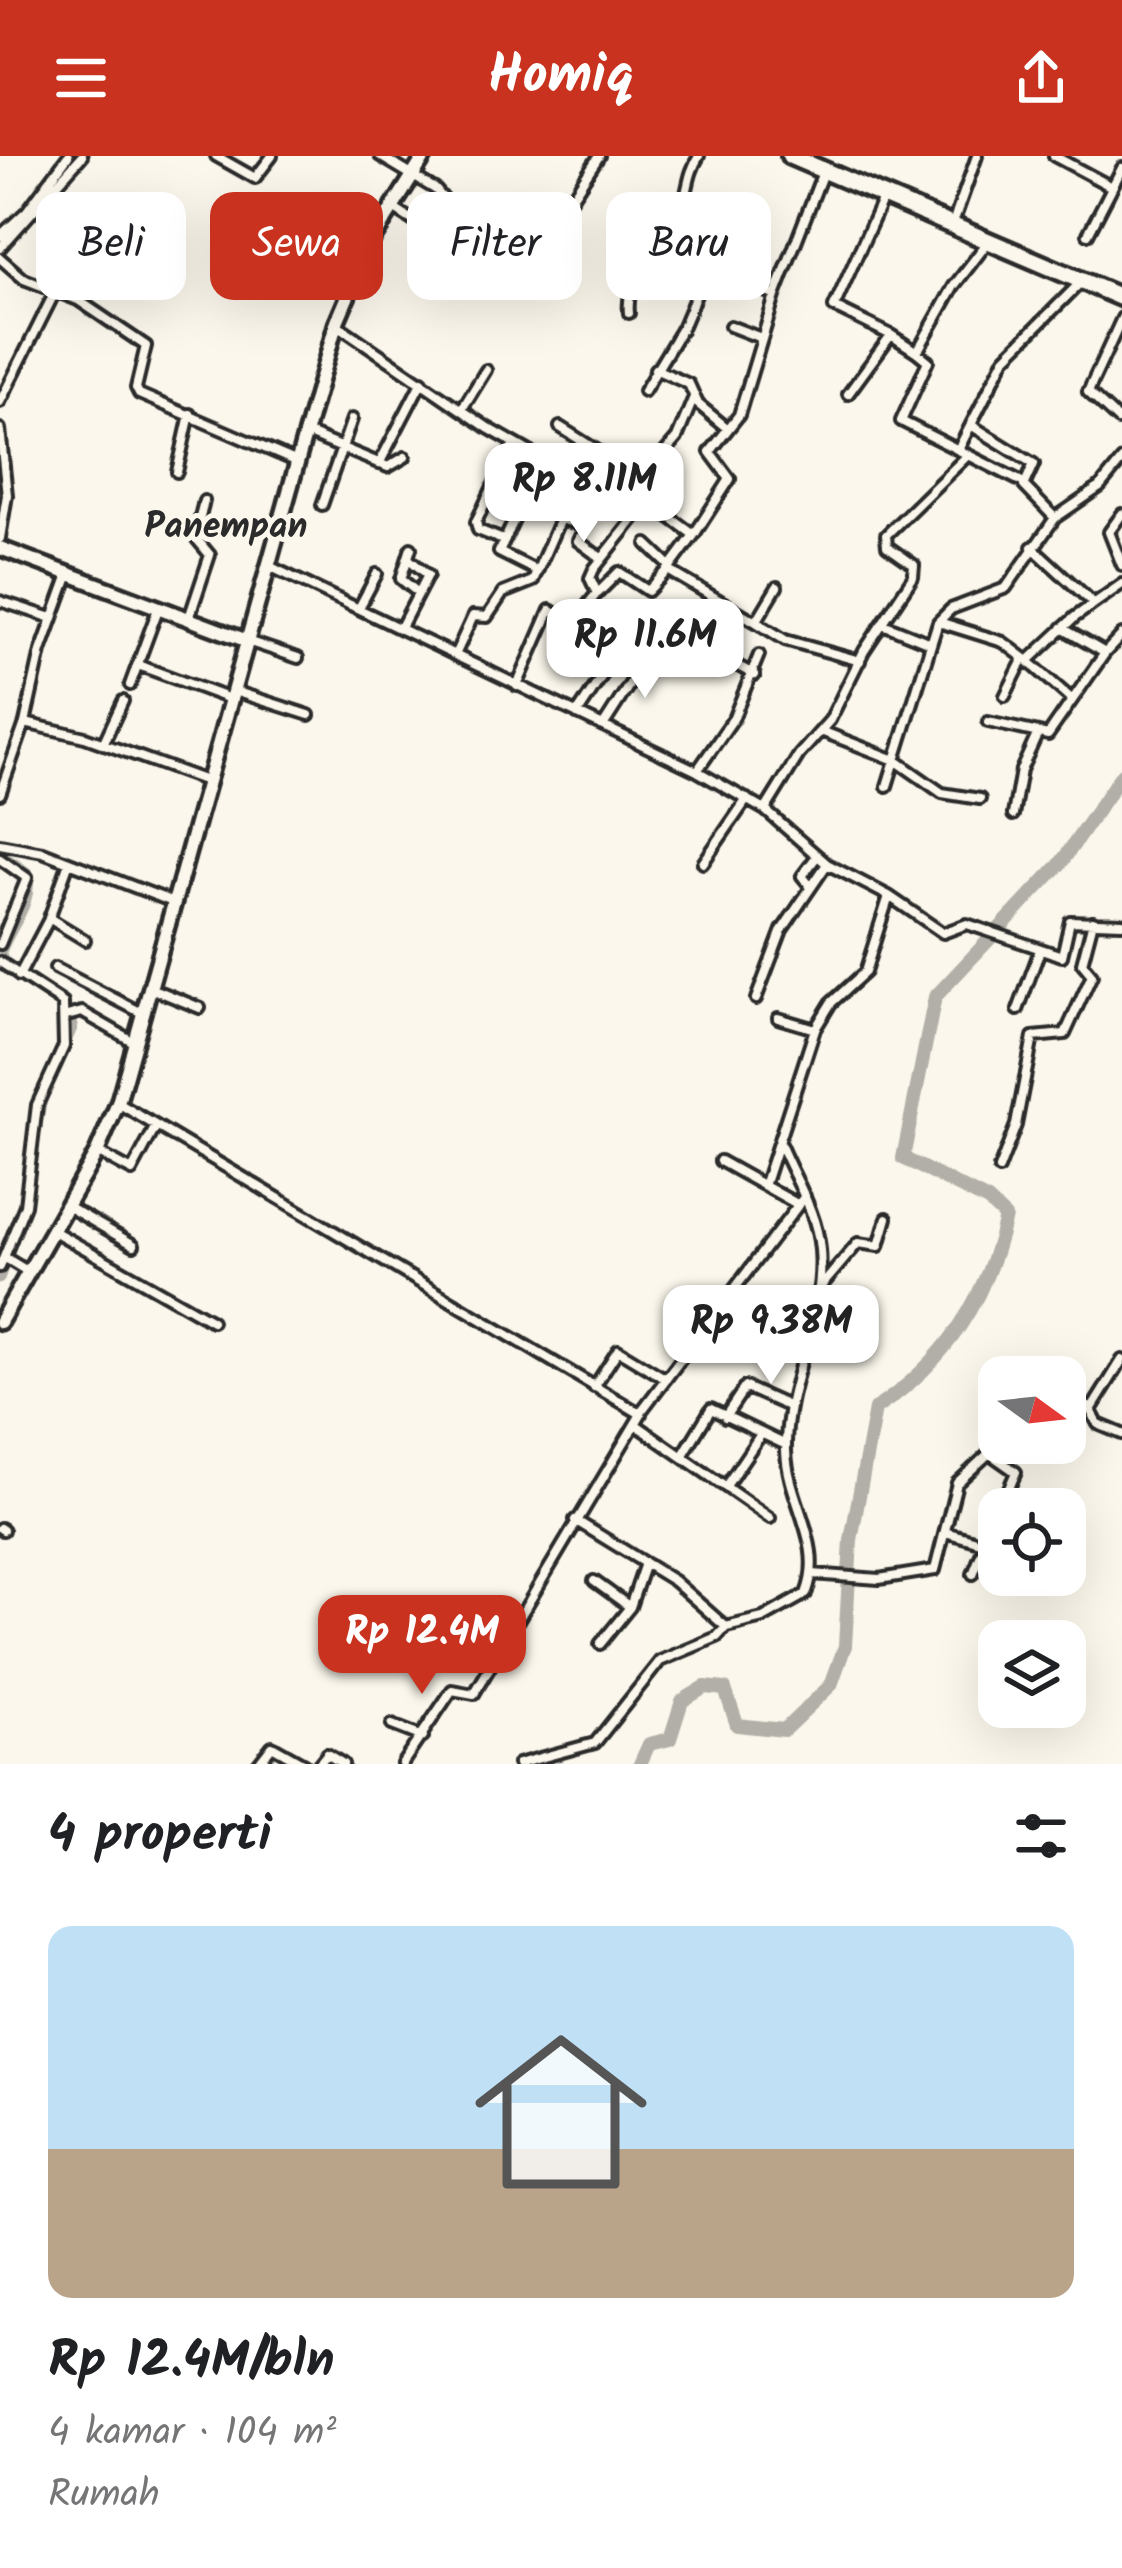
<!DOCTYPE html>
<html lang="id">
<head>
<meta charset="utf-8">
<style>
	:root { --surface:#fff; --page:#f6f6f6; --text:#202124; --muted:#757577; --line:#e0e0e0; --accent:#c8321e }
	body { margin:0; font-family:Kalam,sans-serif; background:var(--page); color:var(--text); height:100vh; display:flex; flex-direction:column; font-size:45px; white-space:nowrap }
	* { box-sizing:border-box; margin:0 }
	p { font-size:39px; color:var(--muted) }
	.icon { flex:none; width:66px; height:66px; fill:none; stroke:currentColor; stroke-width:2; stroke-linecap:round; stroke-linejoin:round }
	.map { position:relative; height:1608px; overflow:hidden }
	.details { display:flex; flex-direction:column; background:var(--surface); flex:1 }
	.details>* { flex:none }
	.hud { position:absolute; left:36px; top:36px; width:1050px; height:108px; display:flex; gap:24px }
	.needle { width:78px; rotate:105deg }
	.buttons { position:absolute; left:978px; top:1200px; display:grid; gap:24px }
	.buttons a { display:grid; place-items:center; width:108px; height:108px; border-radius:24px; background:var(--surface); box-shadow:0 12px 48px #0002; font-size:60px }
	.price { position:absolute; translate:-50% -102px; padding:0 27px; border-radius:24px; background:#fff; color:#222; font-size:39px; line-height:78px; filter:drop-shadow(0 3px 6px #0008) }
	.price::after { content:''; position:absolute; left:50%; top:72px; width:36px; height:27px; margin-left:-18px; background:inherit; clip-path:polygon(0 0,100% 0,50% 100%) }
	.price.on { background:var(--accent); color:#fff }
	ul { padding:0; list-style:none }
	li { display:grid; align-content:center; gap:24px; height:636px; padding:0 48px }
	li+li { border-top:3px solid var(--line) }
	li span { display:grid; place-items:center; height:372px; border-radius:24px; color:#555 }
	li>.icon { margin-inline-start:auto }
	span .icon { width:216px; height:216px; fill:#fffc; stroke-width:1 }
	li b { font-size:51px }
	h2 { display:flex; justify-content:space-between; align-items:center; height:144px; padding:0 48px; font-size:51px }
	.chip { padding:0 42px; border-radius:24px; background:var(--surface); box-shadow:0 12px 48px #0002; font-size:42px; line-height:108px }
	.chip.on { background:var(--accent); color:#fff }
	header { display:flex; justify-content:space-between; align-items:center; height:156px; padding:0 48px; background:var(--accent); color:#fff; font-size:54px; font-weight:700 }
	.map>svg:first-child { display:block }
</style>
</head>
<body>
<header><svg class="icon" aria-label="menu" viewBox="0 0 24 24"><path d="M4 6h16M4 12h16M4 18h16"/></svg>Homiq<svg class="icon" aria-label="share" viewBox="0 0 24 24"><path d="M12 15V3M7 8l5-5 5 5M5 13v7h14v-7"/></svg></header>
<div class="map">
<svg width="1122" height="1608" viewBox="0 0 1122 1608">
	<rect width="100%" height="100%" fill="#fbf7ec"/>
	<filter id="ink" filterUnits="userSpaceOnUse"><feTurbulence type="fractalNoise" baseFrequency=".00833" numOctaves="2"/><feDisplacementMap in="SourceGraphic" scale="24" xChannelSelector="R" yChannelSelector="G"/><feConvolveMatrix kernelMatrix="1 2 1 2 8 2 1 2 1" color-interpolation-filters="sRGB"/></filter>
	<g filter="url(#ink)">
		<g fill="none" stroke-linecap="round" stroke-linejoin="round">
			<path stroke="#b1afa7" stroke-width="8" d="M 1,359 L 2,314
				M 0,696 L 29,716 C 35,748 13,768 2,797 L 7,808
				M 25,819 L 63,843 L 74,871 L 44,940 L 36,983
				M 0,1124 L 8,1102"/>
			<path stroke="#b1afa7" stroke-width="14" d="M 640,1608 L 649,1588 L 670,1583 L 682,1545 L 705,1531 L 725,1533 L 737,1569 L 784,1574 L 831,1529 L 845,1490 L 851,1384 L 875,1253 C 946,1206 986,1144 1005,1061 L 988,1045 L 903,1002 L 935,841 L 1061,707 L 1122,618"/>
			<g stroke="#2b2b2b" stroke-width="16">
				<path id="street" d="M 216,0 L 255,22 L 272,0
					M 380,0 L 435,33 L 481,87
					M 1054,0 L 1112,31
					M 393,52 L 493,116
					M 563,55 L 599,0
					M 952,70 L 977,0
					M 1088,78 L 1122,12
					M 0,80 L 27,55 L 68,0
					M 0,92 L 82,0
					M 0,102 L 24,123 L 78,144 L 146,190 L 136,232 L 139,238 L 295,305
					M 629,157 C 624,112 674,85 684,46 C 689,28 689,16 699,0
					M 336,168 L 488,272 L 602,337 L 621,325 L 694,379 L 668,414 L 756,466 L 777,431
					M 730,170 L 761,182
					M 891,179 L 917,196 L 954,130 L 988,86
					M 917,196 L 928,205 L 901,265 L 1024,327
					M 655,213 L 689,228 L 698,248 L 728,273
					M 644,235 L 682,172 L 709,108 L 775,140
					M 848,238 L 891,179 L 834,151 L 883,42
					M 0,246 L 55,136
					M 462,253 L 486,214
					M 1118,264 L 1088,236 L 1122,162
					M 560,271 L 614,305 L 618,324
					M 974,271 L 1034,308 L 1024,330 L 1055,362
					M 0,273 L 7,339 L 0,382
					M 306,277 L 388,311 L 405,301
					M 958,294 L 1005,202 L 1081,126
					M 379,308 L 422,225
					M 177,316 L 190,258
					M 633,334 L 677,282 L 694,241
					M 601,337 L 578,385 L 601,402
					M 322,349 L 352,263
					M 1122,358 L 1109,376 L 1122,409
					M 694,379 L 730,323 L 710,296 L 739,259 L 775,140 L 823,16
					M 503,384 L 478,374 L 476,366 L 514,287
					M 647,388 L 670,410
					M 1032,391 L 1093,447
					M 411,392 L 401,423 L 417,436
					M 267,409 L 697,615 L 765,654 L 827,708 L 889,740 L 865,816 L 831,847 L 815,873 L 765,1027
					M 537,415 L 499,396 L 543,303
					M 598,437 L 619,416 L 648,435 L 668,414
					M 0,445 L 52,462
					M 359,452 L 377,418
					M 189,462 L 210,399 L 195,381 L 204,345
					M 756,466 L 785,484 L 860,505
					M 939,466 L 1003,486 L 1028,505 L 1075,461 L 1122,428
					M 573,467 L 597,437 L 590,422 L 594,413 L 648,345
					M 883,468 L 930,487
					M 400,473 L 428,419 L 410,404
					M 247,485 L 298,502
					M 1105,497 L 1122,479
					M 455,499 L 473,460 L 487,461 L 503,437 L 533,425 L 560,363 L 584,370
					M 1028,505 L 1069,541
					M 138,509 L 230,543
					M 130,529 L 158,453
					M 517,530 L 550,454 L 620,499
					M 234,535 L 309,559
					M 1005,540 L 1024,502
					M 577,558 L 642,459 L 755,519
					M 988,566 L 1048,579 L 1105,497 L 1062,472
					M 25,567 L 41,495 L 69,418
					M 603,570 L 651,495
					M 821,575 L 895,604 L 942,637 L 980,643
					M 103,588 L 123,545
					M 697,615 L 733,563 L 759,499
					M 887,630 L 938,466 L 951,453 L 1006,432 L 1055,362 L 1100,331 L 1122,304
					M 0,638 L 25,567 L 85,581 L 209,626
					M 765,654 L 799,599 L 830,564 L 864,495 L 913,421 L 914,409 L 887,390 L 886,379 L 968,299
					M 1013,659 L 1021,614 L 1037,579
					M 0,688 L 43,696 L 173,746
					M 0,703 L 27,722 L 0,788
					M 69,706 L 49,762 L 85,784
					M 703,707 L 747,643
					M 811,731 L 802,720 L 817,700
					M 889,740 L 943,777 L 967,768 L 1062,800 L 1070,765 L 1122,767
					M 0,806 L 63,847 L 64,890 L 37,949 L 25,1049 L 0,1111
					M 55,812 L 142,857
					M 19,820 L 49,763
					M 151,832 L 200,852
					M 756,843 L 782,774 L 827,708
					M 1018,854 L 1040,794
					M 67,860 L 82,856 L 134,886
					M 778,862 L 815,873
					M 118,947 L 641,1258 L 474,1538 L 452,1534 L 402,1608
					M 97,996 L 132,1015 L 156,970
					M 720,1005 L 797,1048
					M 999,1013 L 1016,969 L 1033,881 L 1065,878 L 1092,819 L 1082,807 L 1093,765
					M 67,1050 L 134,1089
					M 52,1074 L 212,1165
					M 4,1101 L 27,1115
					M 818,1134 L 858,1087 L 879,1090 L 887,1062
					M 594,1231 L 618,1194 L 666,1223
					M 1065,1251 L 1089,1251 L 1098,1268 L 1122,1278
					M 1091,1254 L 1122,1204
					M 640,1257 L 805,1040
					M 725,1261 L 745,1231 L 790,1251
					M 638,1270 L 770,1362
					M 989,1297 L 1016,1316 L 1000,1353
					M 683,1299 L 711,1253 L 786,1289
					M 726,1330 L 759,1281
					M 575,1364 L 674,1425 L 726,1471 L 763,1462 L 806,1438 C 826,1388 788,1347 786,1295 C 784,1227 826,1161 820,1094 C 817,1056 795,1024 781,990
					M 0,1372 L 3,1374
					M 945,1376 L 984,1387
					M 812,1418 L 879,1423 L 935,1414 L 957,1327 L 1000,1287
					M 973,1418 L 999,1355
					M 594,1425 L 630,1451 L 644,1410
					M 600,1488 L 630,1451
					M 392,1569 L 423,1581
					M 258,1608 L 272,1590 L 304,1608
					M 319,1608 L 327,1598 L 343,1608
					M 518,1608 L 595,1587 L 660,1505 L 717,1481 L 726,1471"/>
			</g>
			<g stroke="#2b2b2b" stroke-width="21">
				<path id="secondary" d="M 0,392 L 245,484
					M 0,1166 L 97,996 L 118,947 L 336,168 L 371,86 L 425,0"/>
			</g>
			<g stroke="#2b2b2b" stroke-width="24">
				<path id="highway" d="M 790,0 L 1122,142"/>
			</g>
			<use href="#street" stroke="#fbf7ec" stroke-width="8"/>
			<use href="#secondary" stroke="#fbf7ec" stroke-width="12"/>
			<use href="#highway" stroke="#fbf7ec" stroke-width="15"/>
		</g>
	</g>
	<g text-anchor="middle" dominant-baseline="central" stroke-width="10" stroke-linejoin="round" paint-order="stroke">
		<g font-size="36" font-weight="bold" fill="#2b2b2b" stroke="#fbf7ec">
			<text x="226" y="371">Panempan</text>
		</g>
	</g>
</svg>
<div class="buttons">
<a><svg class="needle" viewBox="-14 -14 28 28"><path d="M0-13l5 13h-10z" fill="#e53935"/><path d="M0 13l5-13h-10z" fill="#757577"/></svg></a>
<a><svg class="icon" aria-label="locate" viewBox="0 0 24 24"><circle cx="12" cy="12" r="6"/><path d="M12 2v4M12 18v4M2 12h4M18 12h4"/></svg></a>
<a><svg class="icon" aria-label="layers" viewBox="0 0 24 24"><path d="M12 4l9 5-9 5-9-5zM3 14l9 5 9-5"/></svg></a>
</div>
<b class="price" style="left:584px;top:389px">Rp 8.11M</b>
<b class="price" style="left:645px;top:545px">Rp 11.6M</b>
<b class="price" style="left:771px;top:1231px">Rp 9.38M</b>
<b class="price on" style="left:422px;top:1541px">Rp 12.4M</b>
<div class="hud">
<a class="chip">Beli</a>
<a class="chip on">Sewa</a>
<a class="chip">Filter</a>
<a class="chip">Baru</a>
</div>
</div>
<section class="details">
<h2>4 properti<svg class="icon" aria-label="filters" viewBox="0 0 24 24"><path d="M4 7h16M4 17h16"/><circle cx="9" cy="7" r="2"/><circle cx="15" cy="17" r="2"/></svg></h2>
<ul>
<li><span style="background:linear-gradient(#bfe0f5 60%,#b9a48a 0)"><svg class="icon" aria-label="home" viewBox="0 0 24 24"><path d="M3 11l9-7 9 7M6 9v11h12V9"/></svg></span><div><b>Rp 12.4M/bln</b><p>4 kamar · 104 m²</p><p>Rumah</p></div></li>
</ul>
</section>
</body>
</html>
